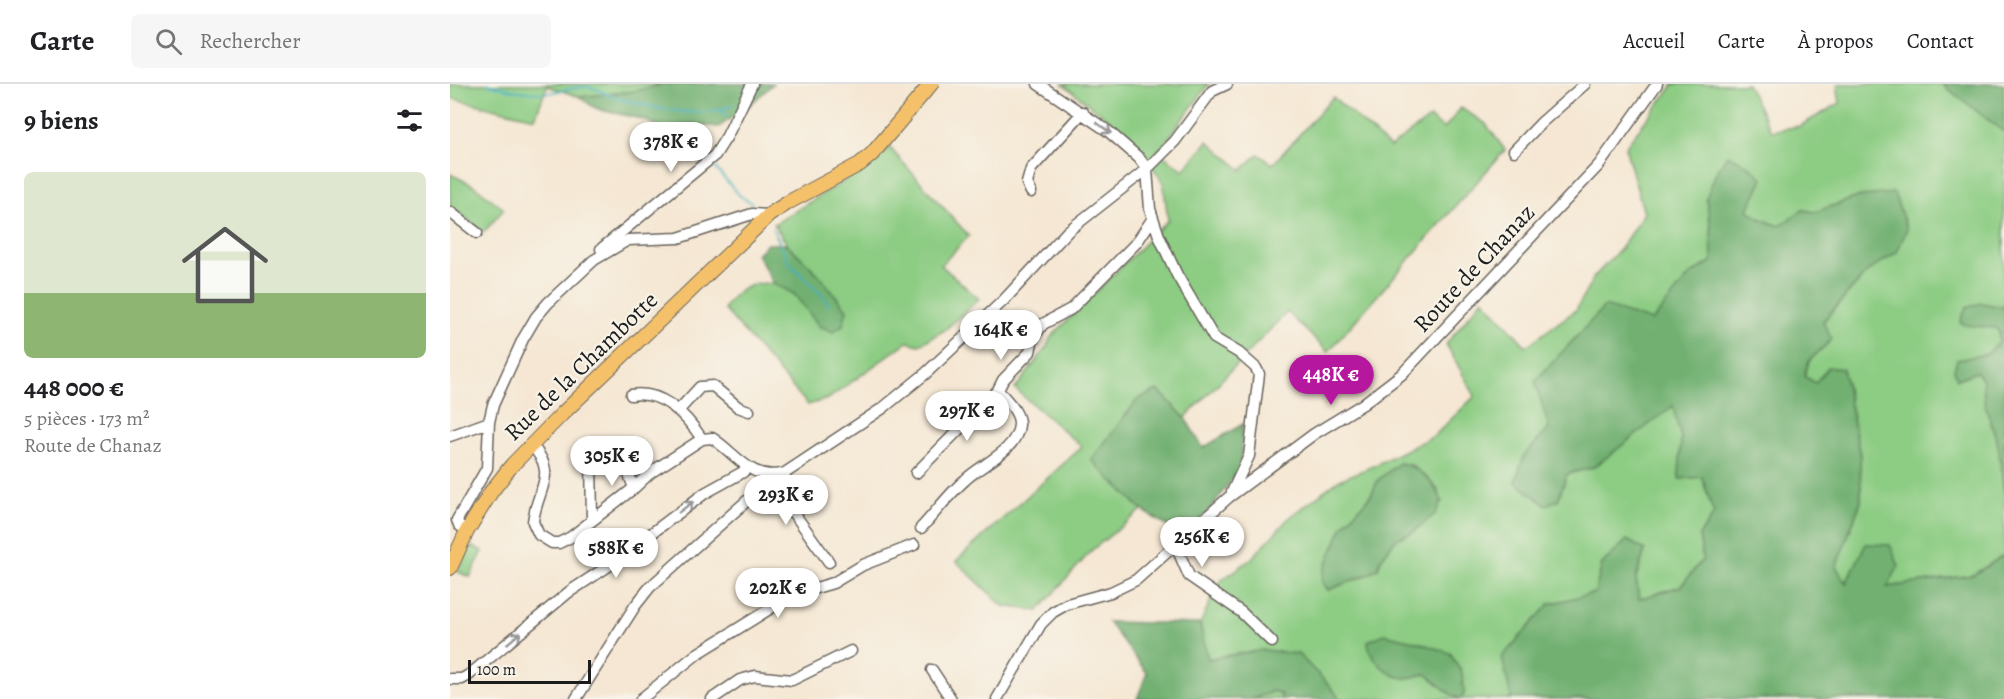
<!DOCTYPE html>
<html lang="fr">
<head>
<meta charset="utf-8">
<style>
	:root { --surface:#fff; --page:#f6f6f6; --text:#202124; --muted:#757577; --line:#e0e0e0; --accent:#b5179e }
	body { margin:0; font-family:Alegreya,serif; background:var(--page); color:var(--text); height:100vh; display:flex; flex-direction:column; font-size:22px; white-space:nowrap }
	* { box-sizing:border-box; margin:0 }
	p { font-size:20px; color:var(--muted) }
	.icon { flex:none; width:33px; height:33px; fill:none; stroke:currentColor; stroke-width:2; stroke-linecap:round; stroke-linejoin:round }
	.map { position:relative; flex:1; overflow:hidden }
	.sheet { display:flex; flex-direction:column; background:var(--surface); width:450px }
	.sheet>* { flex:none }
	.scale { position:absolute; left:18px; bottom:15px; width:123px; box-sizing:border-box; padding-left:6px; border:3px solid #1c1c1c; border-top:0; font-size:16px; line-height:21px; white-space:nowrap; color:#1c1c1c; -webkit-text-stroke:4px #f7f3e8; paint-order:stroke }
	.price { position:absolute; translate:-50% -51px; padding:0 14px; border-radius:21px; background:#fff; color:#222; font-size:20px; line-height:39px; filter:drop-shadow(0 2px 3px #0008) }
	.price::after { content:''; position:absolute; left:50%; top:36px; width:18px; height:14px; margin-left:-9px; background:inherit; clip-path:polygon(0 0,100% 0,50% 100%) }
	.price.selected { background:var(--accent); color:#fff }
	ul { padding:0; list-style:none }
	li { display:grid; align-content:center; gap:12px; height:318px; padding:0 24px }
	li span { display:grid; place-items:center; height:186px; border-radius:9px; color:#555 }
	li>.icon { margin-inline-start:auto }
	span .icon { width:108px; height:108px; fill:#fffc; stroke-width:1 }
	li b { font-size:26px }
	h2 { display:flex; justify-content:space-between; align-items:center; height:72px; padding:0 24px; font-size:26px }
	header { display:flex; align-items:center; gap:36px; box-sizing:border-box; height:84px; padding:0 30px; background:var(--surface); border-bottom:2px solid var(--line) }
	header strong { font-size:28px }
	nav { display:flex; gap:33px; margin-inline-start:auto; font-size:21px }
	.search { width:420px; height:54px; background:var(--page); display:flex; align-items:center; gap:15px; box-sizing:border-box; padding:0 21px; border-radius:9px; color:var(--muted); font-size:22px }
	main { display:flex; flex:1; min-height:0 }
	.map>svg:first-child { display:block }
</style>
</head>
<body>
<header>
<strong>Carte</strong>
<div class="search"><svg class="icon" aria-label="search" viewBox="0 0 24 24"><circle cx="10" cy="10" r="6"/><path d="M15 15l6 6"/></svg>Rechercher</div>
<nav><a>Accueil</a><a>Carte</a><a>À propos</a><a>Contact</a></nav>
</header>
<main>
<section class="sheet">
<h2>9 biens<svg class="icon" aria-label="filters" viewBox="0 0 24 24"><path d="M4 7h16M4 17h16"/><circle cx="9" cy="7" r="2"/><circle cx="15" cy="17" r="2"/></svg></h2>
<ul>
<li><span style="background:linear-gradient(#dfe7d0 65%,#8fb573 0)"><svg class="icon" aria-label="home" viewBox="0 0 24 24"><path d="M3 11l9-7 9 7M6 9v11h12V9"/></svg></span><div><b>448 000 €</b><p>5 pièces · 173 m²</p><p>Route de Chanaz</p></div></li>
</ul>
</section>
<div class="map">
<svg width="1554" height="615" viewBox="0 0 1554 615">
	<rect width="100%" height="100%" fill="#f7f3e8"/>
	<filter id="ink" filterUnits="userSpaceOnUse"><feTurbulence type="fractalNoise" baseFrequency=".0167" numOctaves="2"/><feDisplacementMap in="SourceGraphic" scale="12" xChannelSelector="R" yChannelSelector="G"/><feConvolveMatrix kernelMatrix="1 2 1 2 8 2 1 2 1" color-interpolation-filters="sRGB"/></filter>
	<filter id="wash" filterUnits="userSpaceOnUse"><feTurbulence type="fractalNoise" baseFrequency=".008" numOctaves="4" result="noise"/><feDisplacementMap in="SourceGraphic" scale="24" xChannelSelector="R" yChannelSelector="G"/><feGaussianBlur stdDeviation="1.35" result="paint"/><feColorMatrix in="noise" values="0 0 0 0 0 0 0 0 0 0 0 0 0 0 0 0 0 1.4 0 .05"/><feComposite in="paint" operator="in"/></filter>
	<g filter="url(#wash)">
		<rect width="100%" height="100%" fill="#f5e7d3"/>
		<path fill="#8ccc83" stroke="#547450" stroke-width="1.5" fill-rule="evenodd" d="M 0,0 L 209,0 L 211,1 L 185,7 L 130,13 L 97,2 L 85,34 L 0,14 Z
			M 613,0 L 759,0 L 708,68 L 734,86 L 758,57 L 792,86 L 808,70 L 823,80 L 883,13 L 940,63 L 980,34 L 994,45 L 1011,24 L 1035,39 L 1055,66 L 878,268 L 837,228 L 735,334 L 708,306 L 688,315 L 642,376 L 692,426 L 642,466 L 588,527 L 553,522 L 506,477 L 632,363 L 565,305 L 596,264 L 601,253 L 718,136 L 713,98 L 683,55 Z
			M 1224,0 L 1297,0 L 1321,47 L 1350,42 L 1390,19 L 1387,0 L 1492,0 L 1554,48 L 1554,471 L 1523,491 L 1437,503 L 1403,483 L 1396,499 L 1386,483 L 1411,417 L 1410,371 L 1393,285 L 1365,299 L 1354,292 L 1359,277 L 1382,255 L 1373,238 L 1418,187 L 1447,168 L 1411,112 L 1365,128 L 1353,126 L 1329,142 L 1309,134 L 1298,126 L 1256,114 L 1261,143 L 1262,177 L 1240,191 L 1202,238 L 1074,372 L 1108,416 L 1117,390 L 1144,383 L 1223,321 L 1231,354 L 1229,395 L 1252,393 L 1264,430 L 1249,452 L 1253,475 L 1231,502 L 1189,515 L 1186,494 L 1195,466 L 1152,480 L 1145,509 L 1099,520 L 1060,615 L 1010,615 L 1014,610 L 1012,589 L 1001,570 L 964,557 L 955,594 L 976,590 C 987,598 997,609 1009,615 L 890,615 L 879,601 L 787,570 L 757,575 L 750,540 L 769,498 L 801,475 L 838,435 L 887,397 L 923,382 L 984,352 L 1025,312 L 996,260 L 1033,215 L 1076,262 L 1126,226 L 1144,193 L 1170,165 L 1194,129 L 1175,63 ZM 949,379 L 962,381 L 988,406 L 963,448 L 946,455 L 931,475 L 928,484 L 919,490 L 878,506 L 893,442 L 921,411 L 928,396 Z
			M 439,63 L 519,152 L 491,181 L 529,215 L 495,246 L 469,261 L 457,258 L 378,315 L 358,321 L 274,225 C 281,212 292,203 307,200 C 338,195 354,219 369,242 L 369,191 L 337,160 L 324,140 L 425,78 Z
			M 0,90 L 23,101 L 54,125 L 34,148 L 0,122 Z
			M 21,462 L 33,467 L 20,493 L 8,488 Z
			M 824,607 L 832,610 L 831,615 L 802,615 Z"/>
		<path fill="#71b071" stroke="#466646" stroke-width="1.5" d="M 209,0 L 323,0 L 301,20 L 269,43 L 240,40 L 215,48 C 196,32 173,32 151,26 C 143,24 136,18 130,13 L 185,7 L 210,1 Z
			M 1492,0 L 1554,0 L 1554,48 Z
			M 1277,71 L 1298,81 L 1313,94 L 1298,126 L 1309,134 L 1329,142 L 1353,126 L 1365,128 L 1411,112 L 1444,109 L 1457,145 L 1447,168 L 1418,187 L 1373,237 L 1382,255 L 1359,277 L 1354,292 L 1365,299 L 1378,283 L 1393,285 L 1410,371 L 1411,417 L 1386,483 L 1396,499 L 1416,460 L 1440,461 L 1449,482 L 1437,503 L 1523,491 L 1554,471 L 1554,615 L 1060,615 L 1061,613 L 1052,573 L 1099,520 L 1145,509 L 1152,480 L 1177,456 L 1195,466 L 1186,494 L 1189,515 L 1231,502 L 1253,475 L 1249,452 L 1264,430 L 1252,393 L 1229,395 L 1231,354 L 1223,322 L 1144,383 L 1117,390 L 1108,416 L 1096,421 L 1065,398 L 1074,372 L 1099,344 L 1085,297 L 1155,222 L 1202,237 L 1240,191 L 1262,177 L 1261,143 L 1256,114 L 1266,89 Z
			M 317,160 L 337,160 L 369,191 L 397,226 L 393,241 L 383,248 L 369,242 L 344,210 L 323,199 L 307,170 Z
			M 1531,219 L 1554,223 L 1554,408 L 1548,361 L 1534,317 L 1533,296 L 1527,288 L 1507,295 L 1504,286 L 1507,276 L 1537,270 L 1549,258 L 1549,248 L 1546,244 L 1515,241 L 1510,238 L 1516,224 Z
			M 708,306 L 735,334 L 753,364 L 793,340 L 790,384 L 758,428 L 731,451 L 692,426 L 641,376 L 688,315 Z
			M 949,379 C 969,382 985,399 992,417 L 985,430 L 963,448 L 946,455 L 931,475 L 928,484 L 919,490 L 878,506 L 872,498 L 873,488 L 893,442 L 921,411 L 928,396 Z
			M 658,538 L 750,540 L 758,575 L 813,566 L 848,570 L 879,601 L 890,615 L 831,615 L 831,610 L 824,607 L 802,615 L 687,615 L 697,589 Z
			M 934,550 L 964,557 L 1000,569 L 1012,589 L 1014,610 L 1010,615 C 997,610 987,598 976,590 C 970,591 963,593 957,594 C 940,595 918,574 918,557 Z"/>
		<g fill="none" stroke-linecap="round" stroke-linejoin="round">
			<path stroke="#42b0bf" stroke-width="2" d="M 38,0 C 57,5 77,10 97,9 C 109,8 129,2 139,3 C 147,4 156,11 164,13 C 202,23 246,37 282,21
				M 271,26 L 277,32
				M 266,76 L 264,81 L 266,85 L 290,112 L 302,119
				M 323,145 L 340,180 L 374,213 L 379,221"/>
		</g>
	</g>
	<g filter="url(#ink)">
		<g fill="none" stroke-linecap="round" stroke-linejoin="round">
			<g stroke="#68635c" stroke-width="13">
				<path id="minor" d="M 588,0 L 658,47 L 689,74 L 697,85 L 700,125 L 709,152 L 727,191 L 764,254 L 789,269 L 806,284 L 809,290 L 799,372 L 782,408
					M 1064,67 L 1092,38 L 1135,0
					M 581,108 L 577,99 L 581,85 L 633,28
					M 0,128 L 27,149
					M 151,165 L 265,71 L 277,52 L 302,0
					M 181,311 C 212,306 236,331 252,355
					M 228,327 L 250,303 L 263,302 L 288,323 L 299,327
					M 0,352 L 39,338
					M 81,361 C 110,390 86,406 83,438 L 89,451 L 102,459 L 109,459 L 121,453 L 184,404 L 200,389 L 252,355 L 262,354 C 288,371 301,398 335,389 L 433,324 L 475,290 L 554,216 L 618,147 L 697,85 L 725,57 L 762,7 L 777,0
					M 466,389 L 548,306
					M 317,392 L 322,403 L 348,435 L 379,478
					M 142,436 L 141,373 L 148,366 L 156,363 C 174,369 177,387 184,404
					M 471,444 C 486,428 499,410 515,396 C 531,380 567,367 569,341 C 570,328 556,316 548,306 L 553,296 L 580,268 L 583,254 L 593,240 L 621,225 L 687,158 L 703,134
					M 17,447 L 9,441 L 7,436 L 37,384 L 39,338 L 43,321 L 73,255 L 86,233 L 98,219 L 144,176 L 178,156 L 228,154 L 302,130 L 319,131
					M 726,462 L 739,492 L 791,528 L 822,558
					M 482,586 L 501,615
					M 0,595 L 12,595 L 19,591 L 119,508 L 157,483 L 255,409 L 293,388 L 298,383
					M 126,615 L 185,522 L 200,503 L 309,406 L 317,392
					M 191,615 L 247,570 L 342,511 L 383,499 L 413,481 L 464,461
					M 262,615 L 290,596 L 305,592 L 342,596 L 401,567
					M 547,615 L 591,540 L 603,528 L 617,520 L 661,508 L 686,496 L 779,413 L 864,350 L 913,320 L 952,290 L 1149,81 L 1207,0"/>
			</g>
			<g stroke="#68635c" stroke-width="16">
				<path id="major" d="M 0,484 L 17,447 L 41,408 L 62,381 L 112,330 L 319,131 L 339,118 L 410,80 L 422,70 L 481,0"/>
			</g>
			<use href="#minor" stroke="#fff" stroke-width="10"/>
			<use href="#major" stroke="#f4c16a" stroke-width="14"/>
		</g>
		<defs><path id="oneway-shaft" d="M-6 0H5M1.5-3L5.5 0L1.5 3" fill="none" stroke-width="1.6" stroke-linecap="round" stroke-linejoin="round" transform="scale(1.5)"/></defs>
		<g stroke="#999">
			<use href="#oneway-shaft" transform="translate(654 44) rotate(37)"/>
			<use href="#oneway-shaft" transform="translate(236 423) rotate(-37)"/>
			<use href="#oneway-shaft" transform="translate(64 554) rotate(-40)"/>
		</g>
	</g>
	<g text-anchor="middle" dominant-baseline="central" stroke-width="4.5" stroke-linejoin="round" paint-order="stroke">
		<g font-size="24" fill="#1c1c1c" stroke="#f7f3e8">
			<text transform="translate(1024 184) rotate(-47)">Route de Chanaz</text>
			<text transform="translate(131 282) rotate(-44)">Rue de la Chambotte</text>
		</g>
	</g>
</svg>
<div class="scale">100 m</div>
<b class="price" style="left:221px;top:89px">378K €</b>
<b class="price" style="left:551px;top:277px">164K €</b>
<b class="price selected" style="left:881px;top:322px">448K €</b>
<b class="price" style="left:517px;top:358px">297K €</b>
<b class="price" style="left:162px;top:403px">305K €</b>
<b class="price" style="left:336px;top:442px">293K €</b>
<b class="price" style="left:752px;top:484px">256K €</b>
<b class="price" style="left:166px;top:495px">588K €</b>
<b class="price" style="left:328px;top:535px">202K €</b>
</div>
</main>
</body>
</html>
